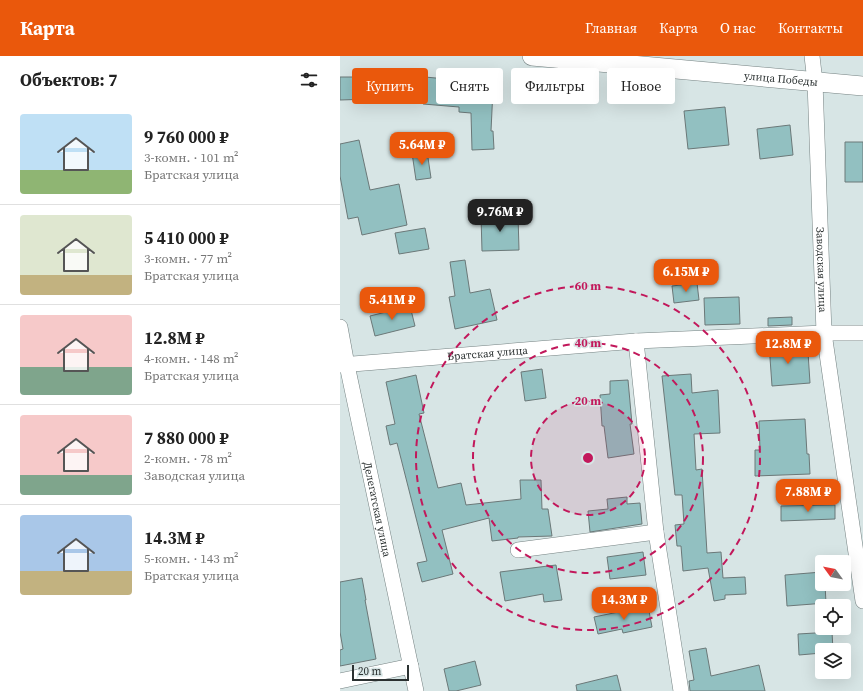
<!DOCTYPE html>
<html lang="ru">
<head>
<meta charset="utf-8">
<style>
	:root { --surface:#fff; --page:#f6f6f6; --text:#222; --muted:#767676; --line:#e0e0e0; --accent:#ea580c }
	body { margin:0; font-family:"Source Serif 4",serif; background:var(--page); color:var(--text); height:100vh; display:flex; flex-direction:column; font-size:15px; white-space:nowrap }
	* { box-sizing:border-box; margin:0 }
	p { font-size:13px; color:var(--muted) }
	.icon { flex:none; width:22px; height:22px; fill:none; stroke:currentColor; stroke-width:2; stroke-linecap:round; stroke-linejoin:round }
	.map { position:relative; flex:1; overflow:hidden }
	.drawer { display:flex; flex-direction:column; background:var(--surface); width:340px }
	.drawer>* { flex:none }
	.hud { position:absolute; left:12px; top:12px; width:380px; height:36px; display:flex; gap:8px }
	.needle { width:26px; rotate:303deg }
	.controls { position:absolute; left:475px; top:499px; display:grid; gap:8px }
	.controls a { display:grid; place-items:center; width:36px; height:36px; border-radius:4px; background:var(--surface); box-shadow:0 4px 16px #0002; font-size:20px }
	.scale { position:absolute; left:12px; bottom:10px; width:57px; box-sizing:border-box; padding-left:4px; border:2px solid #2b3131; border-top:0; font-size:11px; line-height:14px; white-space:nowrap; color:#2b3131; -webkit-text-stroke:3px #d7e5e5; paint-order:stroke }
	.price { position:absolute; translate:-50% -34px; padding:0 9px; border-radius:8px; background:var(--accent); color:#fff; font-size:13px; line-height:26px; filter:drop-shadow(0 1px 2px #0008) }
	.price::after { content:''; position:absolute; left:50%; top:24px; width:12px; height:9px; margin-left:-6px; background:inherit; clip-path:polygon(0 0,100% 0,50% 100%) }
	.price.active { background:#222; color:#fff }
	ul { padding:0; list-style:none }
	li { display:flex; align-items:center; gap:12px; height:100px; padding:0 20px }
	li+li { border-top:1px solid var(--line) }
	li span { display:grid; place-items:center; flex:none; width:112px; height:80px; border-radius:4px; color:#555 }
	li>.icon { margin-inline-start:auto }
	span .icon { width:48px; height:48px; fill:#fffc; stroke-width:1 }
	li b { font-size:17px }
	h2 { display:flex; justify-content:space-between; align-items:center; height:48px; padding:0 20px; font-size:17px }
	.pill { padding:0 14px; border-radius:4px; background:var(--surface); box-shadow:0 4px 16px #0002; font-size:14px; line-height:36px }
	.pill.active { background:var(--accent); color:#fff }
	header { display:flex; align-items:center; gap:24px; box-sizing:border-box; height:56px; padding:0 20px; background:var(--accent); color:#fff }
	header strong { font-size:19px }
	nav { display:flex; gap:22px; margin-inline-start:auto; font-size:14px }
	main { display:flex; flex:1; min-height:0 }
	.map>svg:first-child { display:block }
</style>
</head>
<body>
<header>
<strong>Карта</strong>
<nav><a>Главная</a><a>Карта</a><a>О нас</a><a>Контакты</a></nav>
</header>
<main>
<section class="drawer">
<h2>Объектов: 7<svg class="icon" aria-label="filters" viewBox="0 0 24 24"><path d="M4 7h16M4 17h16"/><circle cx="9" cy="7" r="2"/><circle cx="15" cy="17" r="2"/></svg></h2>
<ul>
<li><span style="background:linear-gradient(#bfe0f5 70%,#8fb573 0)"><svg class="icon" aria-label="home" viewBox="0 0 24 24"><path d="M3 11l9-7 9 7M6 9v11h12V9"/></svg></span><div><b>9 760 000 ₽</b><p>3-комн. · 101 m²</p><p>Братская улица</p></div></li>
<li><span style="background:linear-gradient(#dfe7d0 75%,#c2b280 0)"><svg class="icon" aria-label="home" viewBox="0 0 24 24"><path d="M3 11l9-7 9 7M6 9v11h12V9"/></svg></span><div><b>5 410 000 ₽</b><p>3-комн. · 77 m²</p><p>Братская улица</p></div></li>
<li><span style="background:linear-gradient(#f6c9c9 65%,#7fa58c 0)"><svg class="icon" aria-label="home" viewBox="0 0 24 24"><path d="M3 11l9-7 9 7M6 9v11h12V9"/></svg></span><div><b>12.8M ₽</b><p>4-комн. · 148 m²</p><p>Братская улица</p></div></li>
<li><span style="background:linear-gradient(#f6c9c9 75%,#7fa58c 0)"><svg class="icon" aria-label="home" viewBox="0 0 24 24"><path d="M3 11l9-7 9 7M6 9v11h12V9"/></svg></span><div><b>7 880 000 ₽</b><p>2-комн. · 78 m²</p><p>Заводская улица</p></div></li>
<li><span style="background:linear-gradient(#a9c7e8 70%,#c2b280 0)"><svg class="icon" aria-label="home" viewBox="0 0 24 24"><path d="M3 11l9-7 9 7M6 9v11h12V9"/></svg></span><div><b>14.3M ₽</b><p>5-комн. · 143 m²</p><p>Братская улица</p></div></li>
</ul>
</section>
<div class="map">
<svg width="523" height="635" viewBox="0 0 523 635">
	<rect width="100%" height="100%" fill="#d7e5e5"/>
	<path fill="#92c0c1" stroke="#6b7878" d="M 0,21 L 31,21 L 31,43 L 0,44 Z
		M 85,21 L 106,23 L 105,31 L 153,33 L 151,75 L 153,75 L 154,93 L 132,94 L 131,57 L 119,56 L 119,51 L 83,48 Z
		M 385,51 L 389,89 L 348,93 L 344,55 Z
		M 450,69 L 453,99 L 420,103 L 417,73 Z
		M 19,84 L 30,134 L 59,128 L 67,169 L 22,179 L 18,161 L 8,163 L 0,120 L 0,88 Z
		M 505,86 L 523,86 L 523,126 L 505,126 Z
		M 87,95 L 91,122 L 76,124 L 72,97 Z
		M 178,159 L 179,194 L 142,195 L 141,160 Z
		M 85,172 L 89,193 L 59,198 L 55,177 Z
		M 125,204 L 130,237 L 150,233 L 157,264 L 115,273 L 109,241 L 115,240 L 110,206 Z
		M 357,227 L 359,244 L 334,247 L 332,230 Z
		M 399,241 L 400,268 L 365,269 L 364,242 Z
		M 70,250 L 75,270 L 35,280 L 30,260 Z
		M 452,261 L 452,269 L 428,270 L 428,262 Z
		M 454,287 L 454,297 L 468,296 L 470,327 L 432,330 L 429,288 Z
		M 202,313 L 206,342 L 185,345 L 181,316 Z
		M 351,318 L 352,337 L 378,334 L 380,377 L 354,378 L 356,414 L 362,413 L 367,497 L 381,496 L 383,522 L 405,521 L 406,538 L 385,539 L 385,543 L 374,545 L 368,512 L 343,515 L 341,490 L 337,490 L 335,469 L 344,468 L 342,439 L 335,439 L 322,320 Z
		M 76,319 L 84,357 L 79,358 L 98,432 L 121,427 L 126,449 L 181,443 L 180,424 L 201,424 L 202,453 L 208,453 L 212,480 L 178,481 L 178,482 L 152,485 L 149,462 L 102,474 L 113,518 L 82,526 L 77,507 L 87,505 L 57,387 L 50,389 L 46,370 L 55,368 L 46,326 Z
		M 288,324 L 292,368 L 290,368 L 294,398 L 268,402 L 264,370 L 262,370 L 260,339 L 270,338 L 270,325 Z
		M 465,363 L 467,398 L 469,398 L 470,418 L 415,420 L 415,394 L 420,394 L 419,365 Z
		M 287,441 L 287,448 L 300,447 L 302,468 L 250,476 L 248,455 L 268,453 L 267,443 Z
		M 495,449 L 495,463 L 441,465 L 441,450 Z
		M 303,496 L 306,519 L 270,523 L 267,501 Z
		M 216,509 L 222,544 L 204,546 L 203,538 L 165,545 L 160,516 Z
		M 482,516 L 482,528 L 485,528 L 486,547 L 447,550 L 445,519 Z
		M 22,522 L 26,544 L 25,544 L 36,603 L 0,610 L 0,594 L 3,593 L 0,576 L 0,526 Z
		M 308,550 L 312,571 L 283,577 L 282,573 L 258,578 L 254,561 Z
		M 492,576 L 493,594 L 482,594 L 482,597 L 459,599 L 458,578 Z
		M 366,592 L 371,620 L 419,609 L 425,635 L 350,635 L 349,625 L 354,624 L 349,595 Z
		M 135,605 L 141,629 L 116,635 L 109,635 L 104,613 Z
		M 277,619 L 281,635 L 237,635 L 236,629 Z"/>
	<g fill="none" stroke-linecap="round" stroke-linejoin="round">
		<g stroke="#758282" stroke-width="16">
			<g id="minor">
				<path id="s1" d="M 472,0 L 475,26 L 484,277 L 523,545"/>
				<path id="s2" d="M 0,271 L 7,309 L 76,635"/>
				<path d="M 296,285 L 316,476 L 341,635"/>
				<path id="s3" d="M 0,309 L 296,285 L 484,277 L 523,277"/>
				<path d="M 178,494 L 316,476"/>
				<path d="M 0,625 L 71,610"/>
			</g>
		</g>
		<g stroke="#758282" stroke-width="20">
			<g id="tertiary">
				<path id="s4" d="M 192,0 L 523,30"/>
			</g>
		</g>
		<use href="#minor" stroke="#fff" stroke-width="15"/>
		<use href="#tertiary" stroke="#fff" stroke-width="19"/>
	</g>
	<circle cx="248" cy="402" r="57" fill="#c2185b" fill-opacity=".12"/>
	<g fill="none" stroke="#c2185b" stroke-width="2" stroke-dasharray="7 5">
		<circle cx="248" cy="402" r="57"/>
		<circle cx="248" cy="402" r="115"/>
		<circle cx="248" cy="402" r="172"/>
	</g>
	<g text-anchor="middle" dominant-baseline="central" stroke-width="3" stroke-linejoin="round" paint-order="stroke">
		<g font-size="11" fill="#2b3131" stroke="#d7e5e5">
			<text stroke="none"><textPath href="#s4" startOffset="250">улица Победы</textPath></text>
			<text stroke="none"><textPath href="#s1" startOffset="214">Заводская улица</textPath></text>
			<text stroke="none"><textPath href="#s3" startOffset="148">Братская улица</textPath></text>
			<text stroke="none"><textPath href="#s2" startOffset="186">Делегатская улица</textPath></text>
		</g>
	</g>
	<circle cx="248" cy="402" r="6" fill="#c2185b" stroke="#d7e5e5" stroke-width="2"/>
	<g font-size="12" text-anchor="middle" font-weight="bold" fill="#c2185b" stroke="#d7e5e5" stroke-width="3" stroke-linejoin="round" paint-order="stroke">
		<text x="248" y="234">60 m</text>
		<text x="248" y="291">40 m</text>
		<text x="248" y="349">20 m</text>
	</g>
</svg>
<div class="controls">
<a><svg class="needle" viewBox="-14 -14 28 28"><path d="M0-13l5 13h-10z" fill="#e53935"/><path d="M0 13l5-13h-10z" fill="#767676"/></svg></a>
<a><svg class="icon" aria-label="locate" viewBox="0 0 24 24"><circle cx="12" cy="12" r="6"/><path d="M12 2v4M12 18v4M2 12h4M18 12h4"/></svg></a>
<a><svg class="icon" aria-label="layers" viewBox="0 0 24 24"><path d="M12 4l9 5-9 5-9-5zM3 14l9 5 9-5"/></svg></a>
</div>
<div class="scale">20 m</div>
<b class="price" style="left:82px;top:110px">5.64M ₽</b>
<b class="price active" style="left:160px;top:177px">9.76M ₽</b>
<b class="price" style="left:346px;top:237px">6.15M ₽</b>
<b class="price" style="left:52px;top:265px">5.41M ₽</b>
<b class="price" style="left:448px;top:309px">12.8M ₽</b>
<b class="price" style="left:468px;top:457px">7.88M ₽</b>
<b class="price" style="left:284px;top:565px">14.3M ₽</b>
<div class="hud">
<a class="pill active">Купить</a>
<a class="pill">Снять</a>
<a class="pill">Фильтры</a>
<a class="pill">Новое</a>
</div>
</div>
</main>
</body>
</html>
